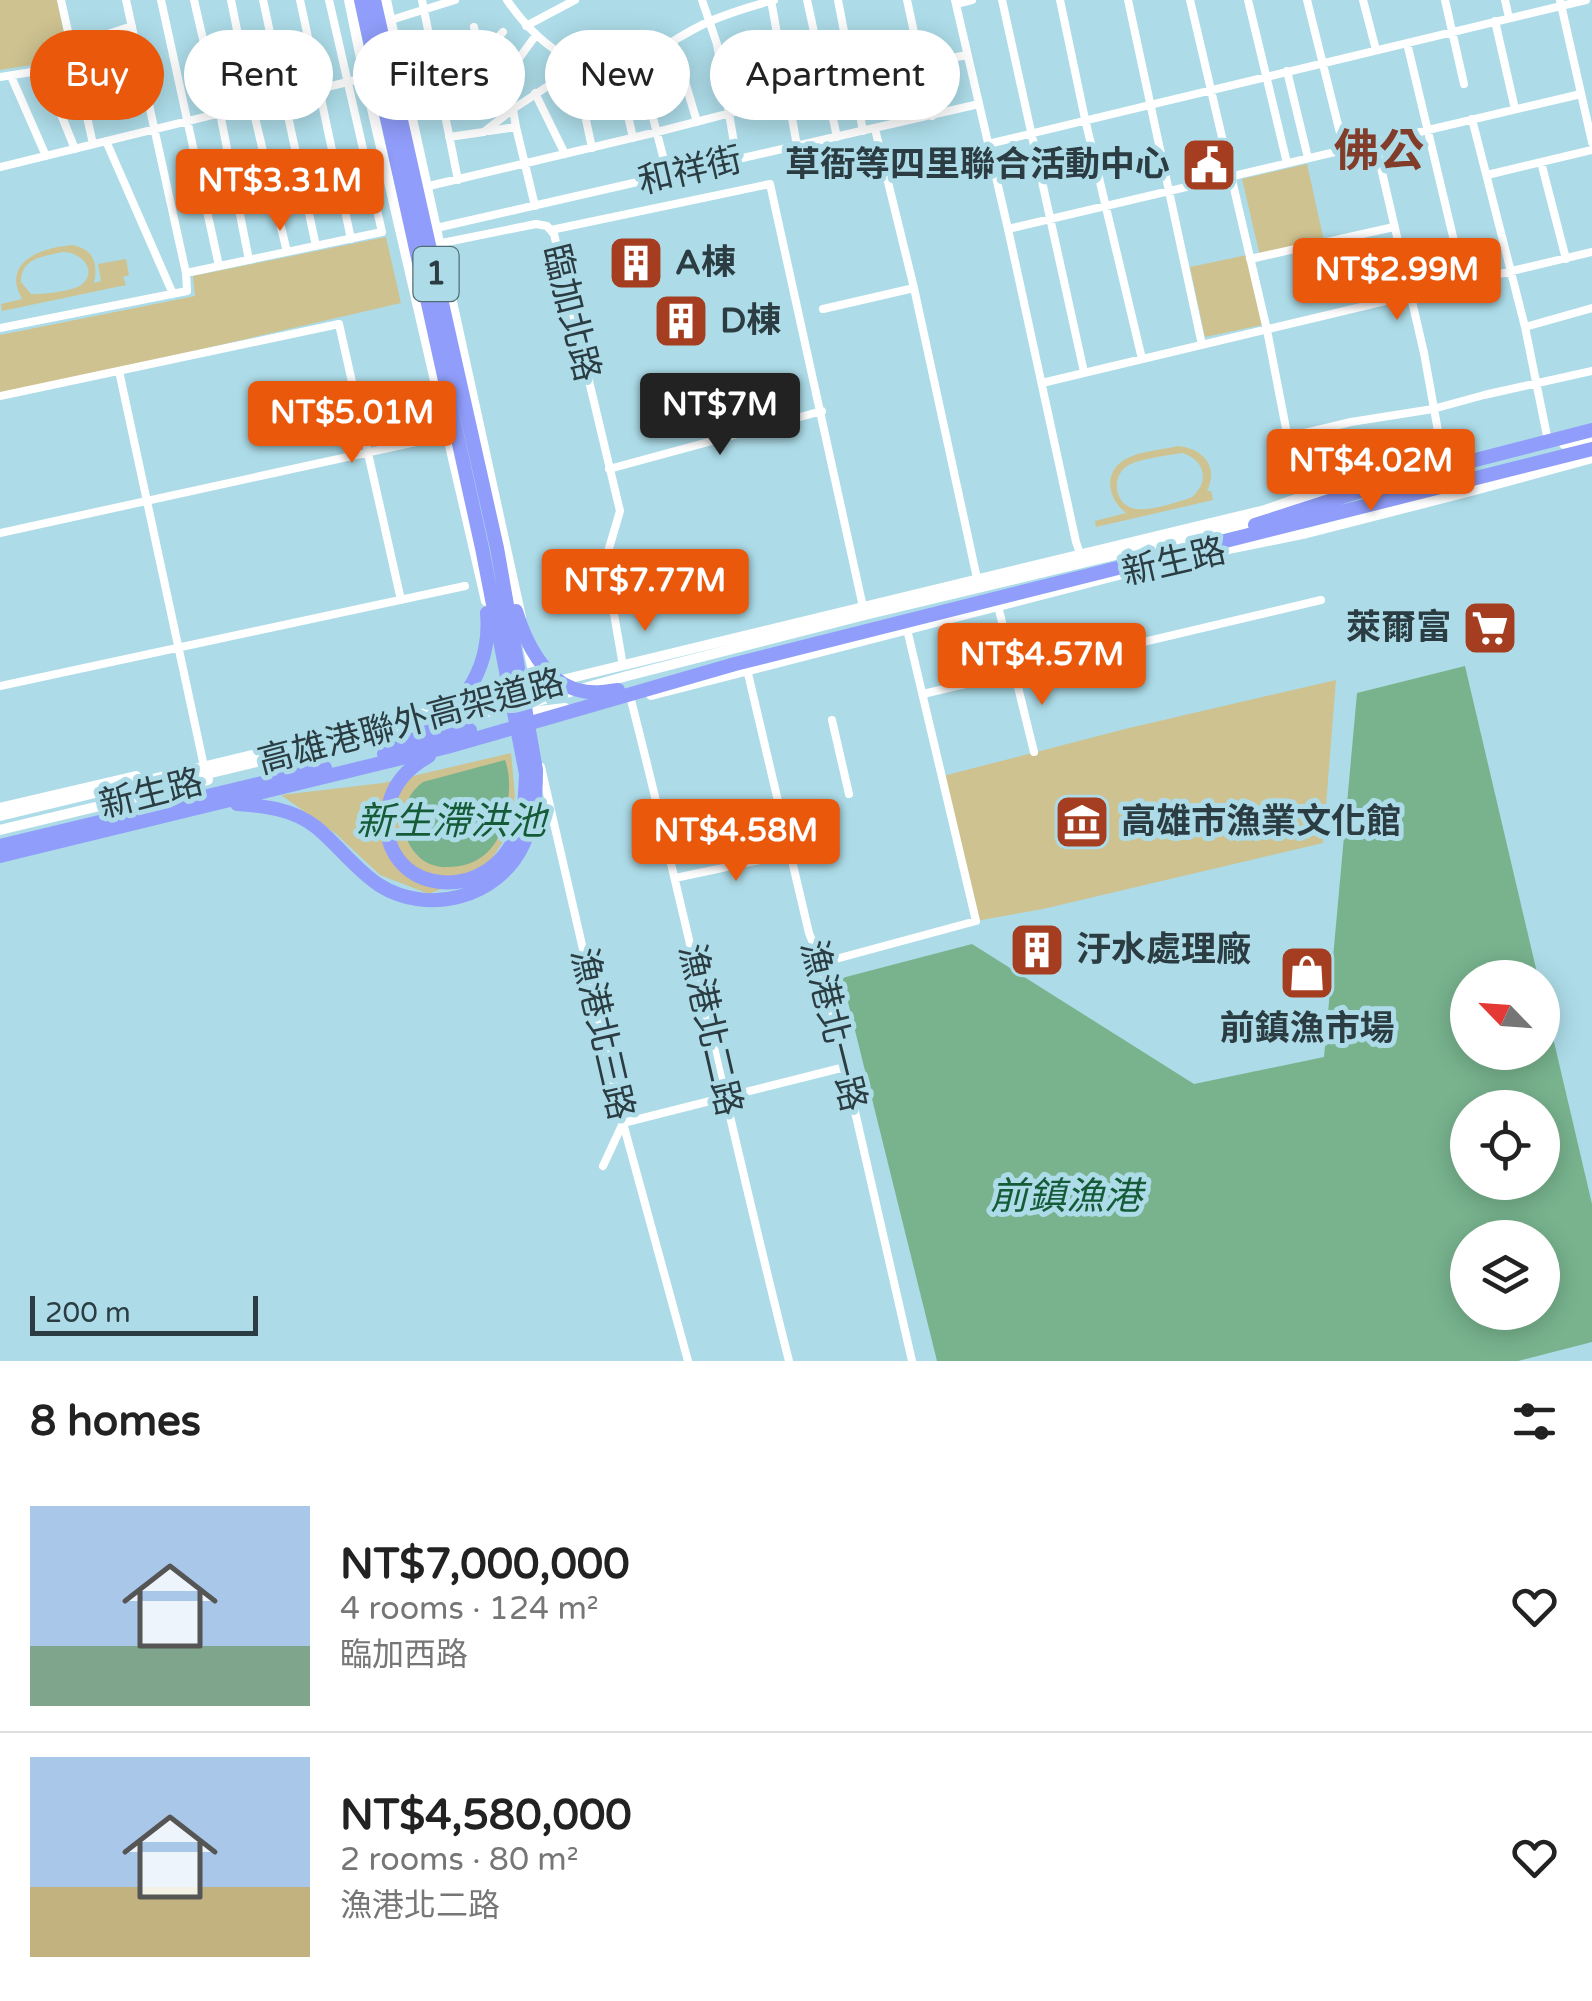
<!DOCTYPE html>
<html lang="en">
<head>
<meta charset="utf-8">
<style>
	:root { --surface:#fff; --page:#f2f2f2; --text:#222; --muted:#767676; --line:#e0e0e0; --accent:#ea580c }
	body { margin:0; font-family:"Varela Round","Noto Sans TC",sans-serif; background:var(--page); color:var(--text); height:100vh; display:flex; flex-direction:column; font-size:38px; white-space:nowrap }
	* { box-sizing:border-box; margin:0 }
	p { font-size:32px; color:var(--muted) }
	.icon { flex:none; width:55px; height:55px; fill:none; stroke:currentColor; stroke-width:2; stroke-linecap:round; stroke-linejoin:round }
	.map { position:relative; height:1361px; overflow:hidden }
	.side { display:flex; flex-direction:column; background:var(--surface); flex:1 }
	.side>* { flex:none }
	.guide { position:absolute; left:30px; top:30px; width:1000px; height:90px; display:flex; gap:20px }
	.needle { width:65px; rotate:295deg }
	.tools { position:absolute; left:1450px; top:960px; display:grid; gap:20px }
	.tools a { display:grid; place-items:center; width:110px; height:110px; border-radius:50%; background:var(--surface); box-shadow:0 5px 25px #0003; font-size:50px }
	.scale { position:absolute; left:30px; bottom:25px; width:228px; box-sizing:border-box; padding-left:10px; border:5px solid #2b3d42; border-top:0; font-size:28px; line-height:35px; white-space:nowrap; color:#2b3d42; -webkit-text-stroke:8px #addce8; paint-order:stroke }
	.price { position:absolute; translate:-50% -85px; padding:0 22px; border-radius:10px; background:var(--accent); color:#fff; font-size:32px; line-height:65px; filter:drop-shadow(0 2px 5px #0008) }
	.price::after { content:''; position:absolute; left:50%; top:60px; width:30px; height:22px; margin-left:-15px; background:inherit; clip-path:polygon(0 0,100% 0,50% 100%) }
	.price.on { background:#222; color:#fff }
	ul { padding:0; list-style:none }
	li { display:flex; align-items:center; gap:30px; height:250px; padding:0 30px }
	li+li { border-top:2px solid var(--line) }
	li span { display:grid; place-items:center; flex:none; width:280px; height:200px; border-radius:0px; color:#555 }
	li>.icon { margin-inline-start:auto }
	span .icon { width:120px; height:120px; fill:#fffc; stroke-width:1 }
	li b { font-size:42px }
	h2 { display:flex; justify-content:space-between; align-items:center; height:120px; padding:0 30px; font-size:42px }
	.pill { padding:0 35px; border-radius:45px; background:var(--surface); box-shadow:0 5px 25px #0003; font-size:35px; line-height:90px }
	.pill.on { background:var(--accent); color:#fff }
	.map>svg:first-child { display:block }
</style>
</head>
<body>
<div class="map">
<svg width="1592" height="1361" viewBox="0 0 1592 1361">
	<rect width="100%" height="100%" fill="#addce8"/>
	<path fill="#cec290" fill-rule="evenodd" d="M 0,0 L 57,0 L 69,59 L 0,70 Z
		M 1307,164 L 1324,241 L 1260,256 L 1242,179 Z
		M 386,237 L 401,303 L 0,396 L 0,335 L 195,296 L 193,276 Z
		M 73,245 C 94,250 98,263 94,283 L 101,281 L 98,264 L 126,259 L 129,275 L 123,277 L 126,285 L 2,311 L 1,304 L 22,299 C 0,260 45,247 73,245 ZM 62,252 C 81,251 99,271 81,285 C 73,291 41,295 31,294 L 21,282 C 21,257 44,257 62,252 Z
		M 1247,255 L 1262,325 L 1205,337 L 1190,267 Z
		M 1178,446 C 1203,448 1219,467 1207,491 L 1211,491 L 1213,500 L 1096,527 L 1095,521 L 1126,513 C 1109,500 1102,474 1124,460 C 1138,451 1162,450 1178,446 ZM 1183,453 C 1205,461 1210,481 1192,497 C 1180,502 1150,511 1137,509 C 1115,507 1110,478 1127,466 C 1138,459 1169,455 1183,453 Z
		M 1336,680 L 1323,843 L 1043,909 L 976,921 L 943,776 L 1129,728 Z
		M 511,753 L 515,796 L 506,837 L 483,872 L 429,894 L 380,875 L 336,834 L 281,795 L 383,783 Z"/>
	<path fill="#78b38e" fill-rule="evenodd" d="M 1465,666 L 1538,977 L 1468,978 L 1468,1052 L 1542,1052 L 1543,995 L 1592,1204 L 1592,1342 L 1518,1361 L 937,1361 L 842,978 L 972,944 L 1194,1084 L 1324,1057 L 1357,693 ZM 1468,1108 L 1542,1108 L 1542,1182 L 1468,1182 ZM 1468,1238 L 1542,1238 L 1542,1312 L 1468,1312 Z
		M 505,760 C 512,780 509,801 504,822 C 497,850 477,867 448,867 C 439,868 426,864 419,857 C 397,836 398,800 423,782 Z"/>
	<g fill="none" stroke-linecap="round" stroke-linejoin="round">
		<path stroke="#fff" stroke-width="8" d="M 61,0 L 93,144
			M 161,0 L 219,266
			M 194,0 L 220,113 L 249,260
			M 231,0 L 252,105 L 287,252
			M 263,0 L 316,246
			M 300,0 L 351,239
			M 422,0 L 458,180
			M 507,0 C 522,22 539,40 561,54 C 617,90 658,45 708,22 C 729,13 752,6 774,0
			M 702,0 L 717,44 L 737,160
			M 771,0 L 797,146
			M 807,0 L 837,137
			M 838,0 L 863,131
			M 907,0 L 932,116
			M 955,0 L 1008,229 L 1076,542 L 1082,559
			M 1002,0 L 1084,372
			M 1060,0 L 1085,119 L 1142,359
			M 1128,0 L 1202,345
			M 1190,0 L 1267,330 L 1300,501
			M 1248,0 L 1287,163
			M 1307,0 L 1344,149
			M 1363,0 L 1376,50
			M 1445,0 L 1464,84
			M 1505,0 L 1509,18
			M 1560,0 L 1592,142
			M 956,4 L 972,0
			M 391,20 L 455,0
			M 1495,21 L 1515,109
			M 526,26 L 575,0
			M 673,41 L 697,122
			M 1407,43 L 1464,283
			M 72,46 L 132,26
			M 480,57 L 503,32
			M 638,59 L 668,176
			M 617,67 L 633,138
			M 575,68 L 592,148
			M 43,70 L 75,149
			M 1287,71 L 1308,158
			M 11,76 L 46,156
			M 0,77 L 76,65
			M 535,93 L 565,154
			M 481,95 L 509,92
			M 443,103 L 481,95 L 480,57 L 474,27
			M 1472,119 L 1525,327 L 1547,436
			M 875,129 L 914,288 L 978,583
			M 489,131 L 516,127
			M 449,137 L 484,132 L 513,109 L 574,69
			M 106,141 L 173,294
			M 1375,142 L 1424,353 L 1445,470
			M 988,144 L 1586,0
			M 1541,162 L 1566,259
			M 0,167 L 368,77
			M 1487,175 L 1592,150
			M 429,186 L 657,132 L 921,64 L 967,55
			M 535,206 L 516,127 L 507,75 L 536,35
			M 432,229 L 979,104
			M 1008,229 L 1581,94
			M 551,230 L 770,184 L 863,607
			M 437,244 L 536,224 L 547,226 L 554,234 L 620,511 L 605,562 L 622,660
			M 1250,259 L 1394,227
			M 186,273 L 382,232 L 329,0
			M 823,309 L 914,288
			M 1525,327 L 1592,308
			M 0,328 L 187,291 L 186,273 L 126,0
			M 119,371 L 205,771
			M 1042,383 L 1592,252
			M 0,396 L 339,324 L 401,600
			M 1288,437 L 1351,422 L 1433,409 L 1484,395 L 1592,371
			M 609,469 L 822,411
			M 0,533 L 425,440
			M 998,606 L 1034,752
			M 746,665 L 809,933 L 821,963 L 912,1361
			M 0,686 L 465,586
			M 923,694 L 1321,600
			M 631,700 C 687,919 733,1141 789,1361
			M 832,720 L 849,794
			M 541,767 L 623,1123 L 688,1361
			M 675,878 L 789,854
			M 821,963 L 976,921 L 906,625
			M 603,1166 L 623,1123 L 845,1067"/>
		<path stroke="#fff" stroke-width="10" d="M 349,0 L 365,78 L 486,601
			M 386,0 L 521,617
			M 1564,444 L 1592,437
			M 1394,488 L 1430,479 L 1445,473
			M 1465,489 L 1471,491 L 1592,458
			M 1194,556 L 1307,533 L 1471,491
			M 528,648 L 537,690
			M 651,695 L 1134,571
			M 523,713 L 565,708
			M 199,776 L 355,738 L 527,704 L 627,676 L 865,615 L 1261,520
			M 0,808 L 136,776
			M 0,816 L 1265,510 L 1299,498 L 1388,476
			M 0,830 L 208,780"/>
		<path stroke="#909dfa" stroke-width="14" d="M 361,0 L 482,548 L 526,774 C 525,792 525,810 519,827 C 492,911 374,895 388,809 C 392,784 407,768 429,756
			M 1255,525 L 1382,484 L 1592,430
			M 516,611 C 525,641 544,681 578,690 C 591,694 605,692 618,690
			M 419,744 L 470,730
			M 384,754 C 444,730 493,683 487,613
			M 237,804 C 265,806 293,809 316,827 C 338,845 355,869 379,885 C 428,916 498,898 523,845 C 534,821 536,796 536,770 L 497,548 L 374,0
			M 0,846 L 325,768
			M 0,856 L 447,747 L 735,664 L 1592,449"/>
	</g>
	<defs>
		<g id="civic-square" transform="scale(2.875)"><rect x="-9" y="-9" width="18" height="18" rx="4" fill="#a53d20" stroke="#addce8"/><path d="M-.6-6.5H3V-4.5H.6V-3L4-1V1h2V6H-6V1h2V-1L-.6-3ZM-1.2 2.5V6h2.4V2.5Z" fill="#fff"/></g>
		<g id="building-square" transform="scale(2.875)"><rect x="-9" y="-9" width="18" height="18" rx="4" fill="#a53d20" stroke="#addce8"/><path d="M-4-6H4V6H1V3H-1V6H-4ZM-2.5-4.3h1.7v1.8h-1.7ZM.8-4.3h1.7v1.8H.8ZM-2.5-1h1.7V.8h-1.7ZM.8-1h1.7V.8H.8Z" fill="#fff"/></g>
		<g id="supermarket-square" transform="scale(2.875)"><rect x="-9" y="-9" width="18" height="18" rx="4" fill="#a53d20" stroke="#addce8"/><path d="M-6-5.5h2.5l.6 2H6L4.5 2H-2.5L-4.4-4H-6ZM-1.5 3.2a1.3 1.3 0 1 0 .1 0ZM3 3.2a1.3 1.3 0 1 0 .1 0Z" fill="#fff"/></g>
		<g id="museum-square" transform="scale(2.875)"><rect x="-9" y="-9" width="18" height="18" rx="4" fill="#a53d20" stroke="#addce8"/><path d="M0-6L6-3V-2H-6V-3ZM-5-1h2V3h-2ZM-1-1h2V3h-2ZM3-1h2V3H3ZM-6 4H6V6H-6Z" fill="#fff"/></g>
		<g id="shop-square" transform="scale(2.875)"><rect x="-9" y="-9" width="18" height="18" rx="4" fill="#a53d20" stroke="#addce8"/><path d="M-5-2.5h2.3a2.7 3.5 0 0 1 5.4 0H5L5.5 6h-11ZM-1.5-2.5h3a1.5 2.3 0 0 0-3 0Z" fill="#fff"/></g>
	</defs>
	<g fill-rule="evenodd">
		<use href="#civic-square" x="1209" y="165"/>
		<use href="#building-square" x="636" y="263"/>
		<use href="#building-square" x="681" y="321"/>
		<use href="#supermarket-square" x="1490" y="628"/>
		<use href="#museum-square" x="1082" y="822"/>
		<use href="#building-square" x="1037" y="950"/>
		<use href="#shop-square" x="1307" y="973"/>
	</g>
	<g text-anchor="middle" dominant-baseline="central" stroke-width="10" stroke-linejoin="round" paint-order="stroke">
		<rect fill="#addce8" stroke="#526d74" stroke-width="2.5" x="413.5" y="247" width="45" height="54" rx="8"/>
		<g font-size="32" font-weight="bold" fill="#2b3d42">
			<text x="436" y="274">1</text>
		</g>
		<g font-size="35" font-weight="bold" fill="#2b3d42" stroke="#addce8" text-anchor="start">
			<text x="1170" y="165" text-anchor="end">草衙等四里聯合活動中心</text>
			<text x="675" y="263">A棟</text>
			<text x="720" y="321">D棟</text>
			<text x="1451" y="628" text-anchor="end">萊爾富</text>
			<text x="1121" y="822">高雄市漁業文化館</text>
			<text x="1076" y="950">汙水處理廠</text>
			<text x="1307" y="1029" text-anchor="middle">前鎮漁市場</text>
		</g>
		<g font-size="35" fill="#2b3d42" stroke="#addce8">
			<text transform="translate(690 171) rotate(-13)">和祥街</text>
			<text transform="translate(571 313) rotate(76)">臨加北路</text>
			<text transform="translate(1174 562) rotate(-13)">新生路</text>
			<text transform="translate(411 722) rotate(-15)">高雄港聯外高架道路</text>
			<text transform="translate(151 794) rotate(-14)">新生路</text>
			<text transform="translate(833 1026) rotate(76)">漁港北一路</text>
			<text transform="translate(710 1030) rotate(77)">漁港北二路</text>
			<text transform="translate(602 1034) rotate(77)">漁港北三路</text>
		</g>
		<g font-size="38" font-style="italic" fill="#155b37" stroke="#addce8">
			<text x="451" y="822">新生滯洪池</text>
			<text x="1066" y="1197">前鎮漁港</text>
		</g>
		<g font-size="45" font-weight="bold" fill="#813d2a" stroke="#addce8">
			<text x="1379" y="152">佛公</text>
		</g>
	</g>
</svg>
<div class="tools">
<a><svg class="needle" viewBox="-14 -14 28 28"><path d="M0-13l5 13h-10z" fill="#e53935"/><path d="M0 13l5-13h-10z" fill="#767676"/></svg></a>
<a><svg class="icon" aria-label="locate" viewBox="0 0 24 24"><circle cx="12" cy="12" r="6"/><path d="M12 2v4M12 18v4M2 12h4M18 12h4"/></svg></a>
<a><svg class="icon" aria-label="layers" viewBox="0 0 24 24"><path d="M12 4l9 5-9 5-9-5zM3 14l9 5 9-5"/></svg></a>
</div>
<div class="scale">200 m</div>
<b class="price" style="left:280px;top:234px">NT$3.31M</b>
<b class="price" style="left:1397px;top:323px">NT$2.99M</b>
<b class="price on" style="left:720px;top:458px">NT$7M</b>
<b class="price" style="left:352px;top:466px">NT$5.01M</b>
<b class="price" style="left:1371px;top:514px">NT$4.02M</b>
<b class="price" style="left:645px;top:634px">NT$7.77M</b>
<b class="price" style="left:1042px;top:708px">NT$4.57M</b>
<b class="price" style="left:736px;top:884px">NT$4.58M</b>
<div class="guide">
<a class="pill on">Buy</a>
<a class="pill">Rent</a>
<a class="pill">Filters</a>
<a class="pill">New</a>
<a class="pill">Apartment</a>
</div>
</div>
<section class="side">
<h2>8 homes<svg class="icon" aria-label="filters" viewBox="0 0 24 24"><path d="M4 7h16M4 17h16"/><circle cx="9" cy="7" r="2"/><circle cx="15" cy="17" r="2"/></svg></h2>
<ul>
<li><span style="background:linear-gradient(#a9c7e8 70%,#7fa58c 0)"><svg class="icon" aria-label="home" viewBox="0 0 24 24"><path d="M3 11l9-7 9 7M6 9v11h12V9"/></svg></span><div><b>NT$7,000,000</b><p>4 rooms · 124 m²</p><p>臨加西路</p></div><svg class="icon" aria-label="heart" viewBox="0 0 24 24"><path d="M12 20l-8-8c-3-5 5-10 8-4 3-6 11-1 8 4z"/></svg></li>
<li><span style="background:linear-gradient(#a9c7e8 65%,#c2b280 0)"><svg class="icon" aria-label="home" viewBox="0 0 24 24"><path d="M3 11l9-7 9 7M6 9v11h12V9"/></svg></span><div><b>NT$4,580,000</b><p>2 rooms · 80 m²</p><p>漁港北二路</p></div><svg class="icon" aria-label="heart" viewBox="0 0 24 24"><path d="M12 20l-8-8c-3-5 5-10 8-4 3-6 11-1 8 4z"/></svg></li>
</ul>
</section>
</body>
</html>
